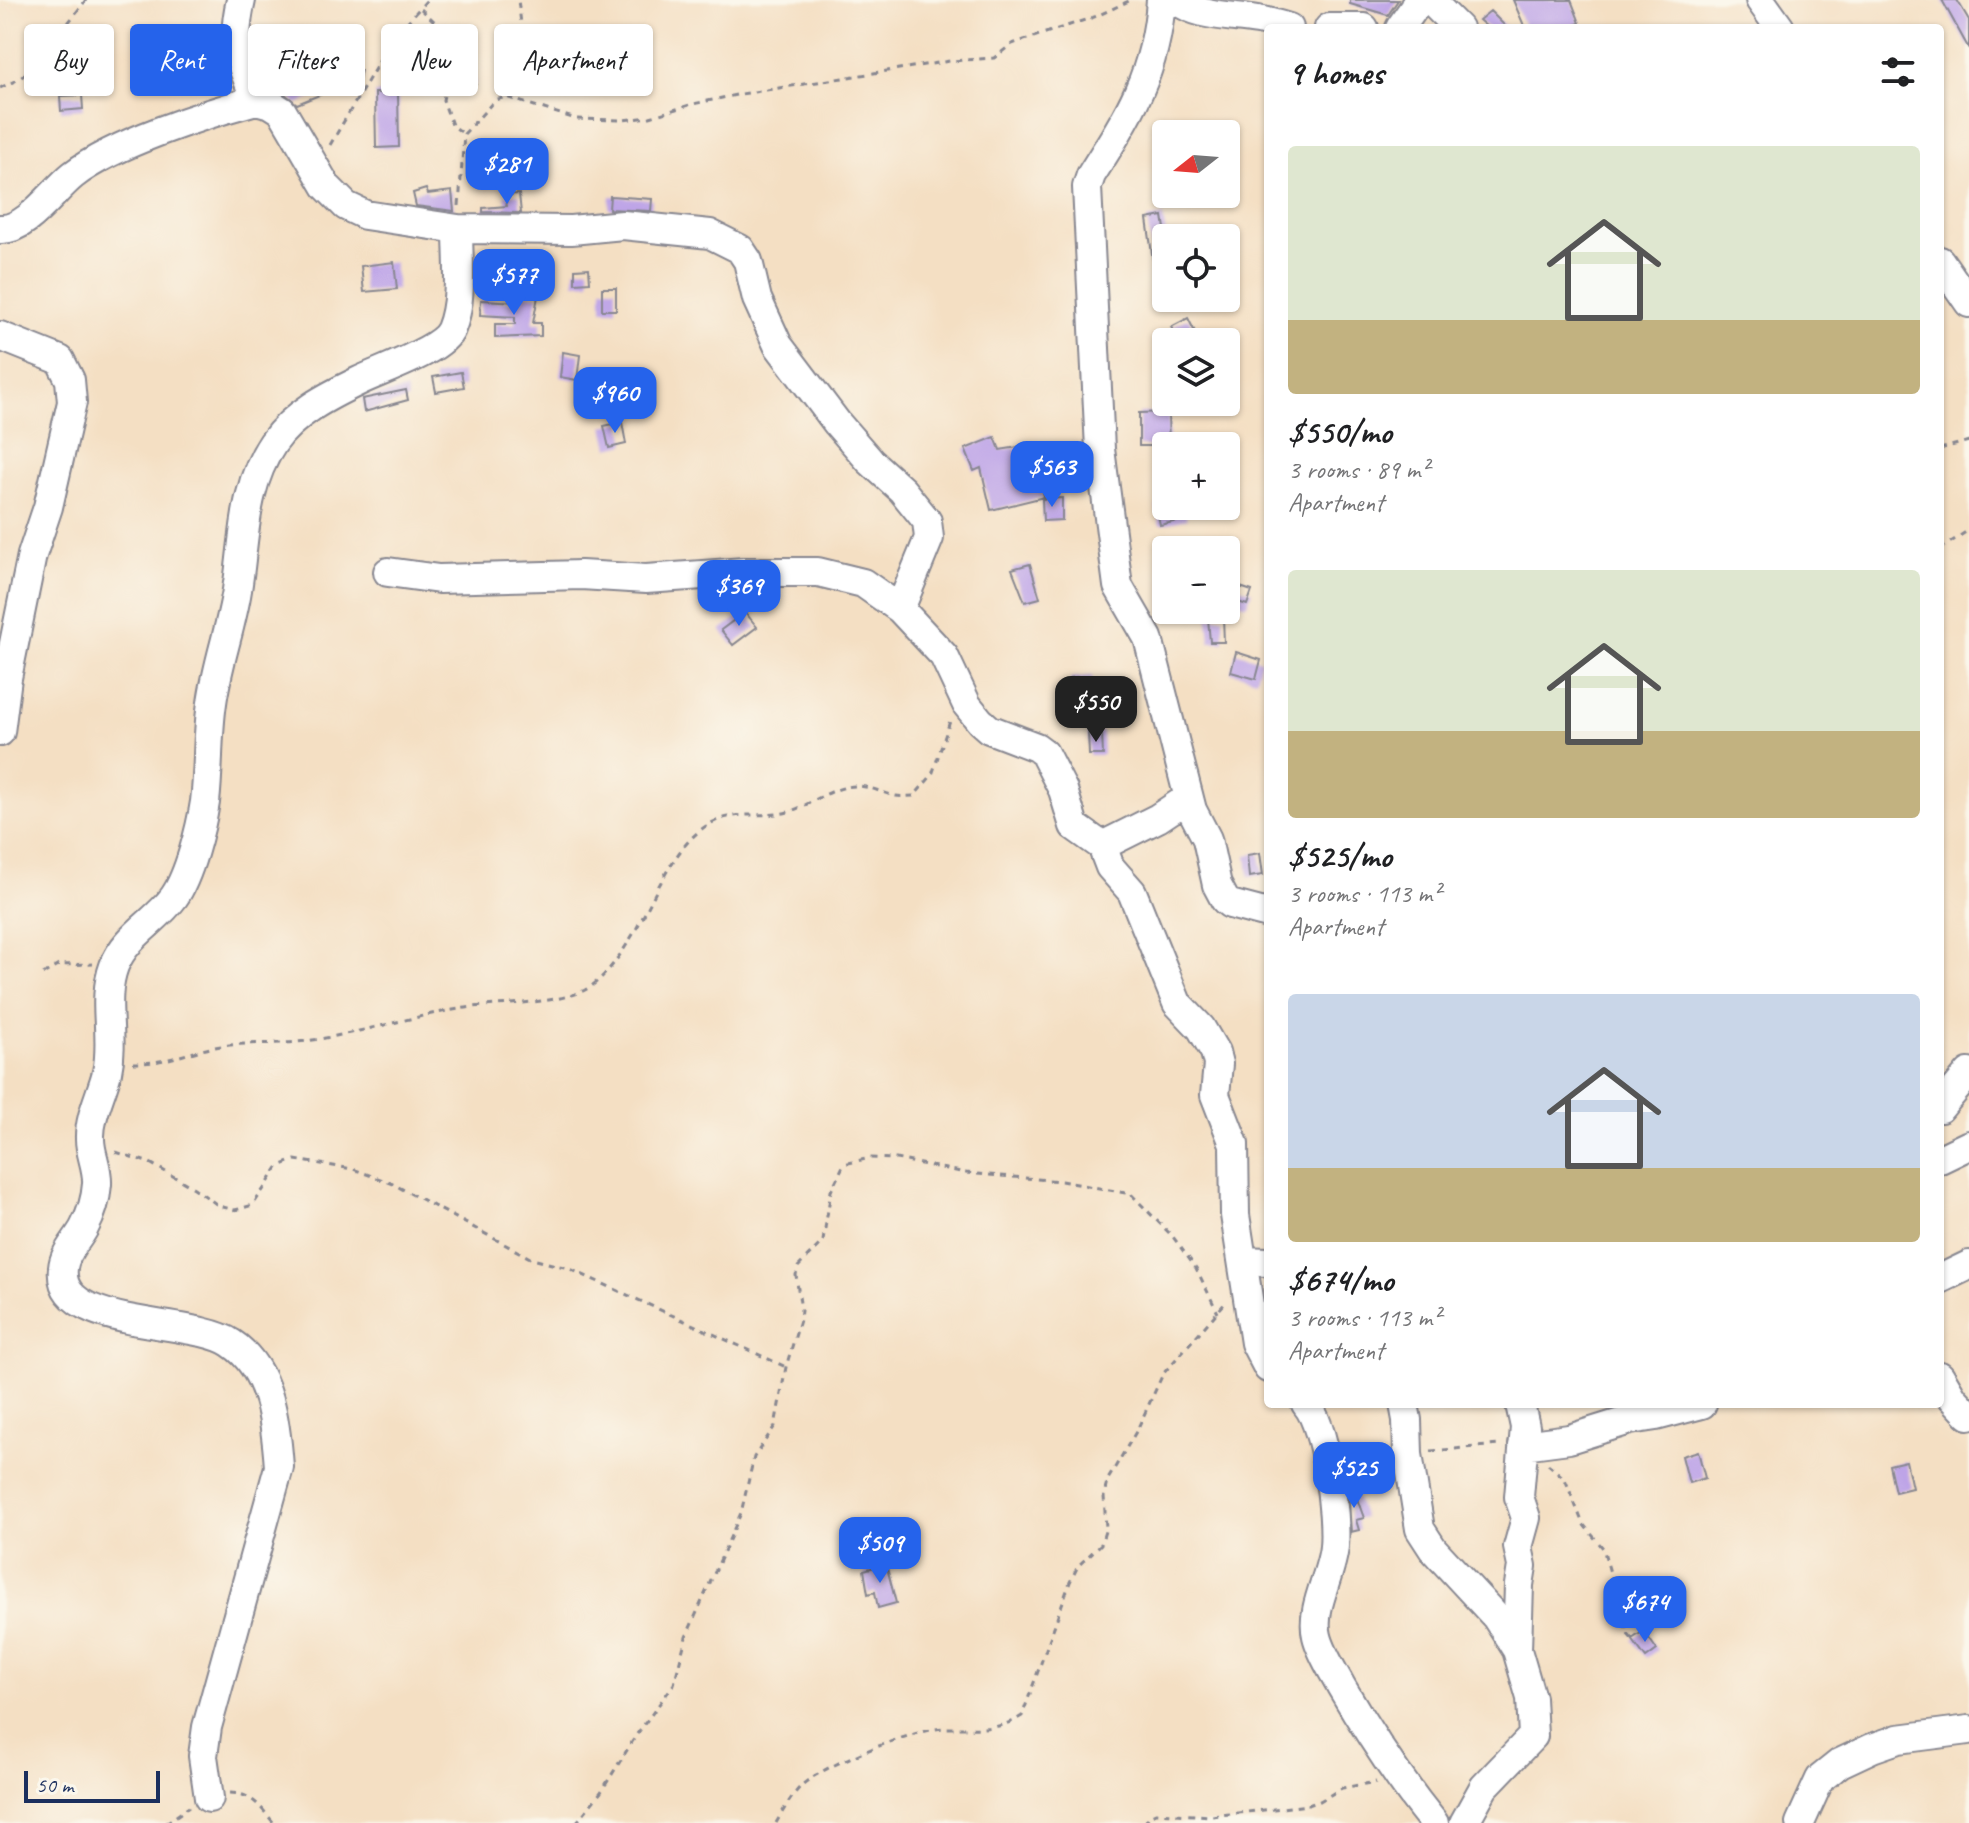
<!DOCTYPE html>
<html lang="en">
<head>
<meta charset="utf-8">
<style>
	:root { --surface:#fff; --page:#f6f6f6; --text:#202124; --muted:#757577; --accent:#2563eb }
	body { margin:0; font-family:Caveat,sans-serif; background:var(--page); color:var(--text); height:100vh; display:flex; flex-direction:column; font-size:30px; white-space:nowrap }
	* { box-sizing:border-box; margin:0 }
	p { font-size:26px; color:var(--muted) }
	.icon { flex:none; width:44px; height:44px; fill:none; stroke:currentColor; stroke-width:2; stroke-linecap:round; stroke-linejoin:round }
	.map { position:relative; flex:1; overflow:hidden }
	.details { position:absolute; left:1264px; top:24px; width:680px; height:1384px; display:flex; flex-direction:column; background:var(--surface); border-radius:8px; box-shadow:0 2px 6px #0004 }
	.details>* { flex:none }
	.banner { position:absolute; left:24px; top:24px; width:760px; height:72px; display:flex; gap:16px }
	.needle { width:52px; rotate:253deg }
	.controls { position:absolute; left:1152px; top:120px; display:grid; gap:16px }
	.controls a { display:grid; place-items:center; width:88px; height:88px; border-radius:8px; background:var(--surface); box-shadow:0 2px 6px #0004; font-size:40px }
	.scale { position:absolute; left:24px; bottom:20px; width:136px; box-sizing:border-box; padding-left:8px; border:4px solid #1b2f5e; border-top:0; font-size:22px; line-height:28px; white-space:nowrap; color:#1b2f5e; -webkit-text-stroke:6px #fbf7ec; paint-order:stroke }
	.price { position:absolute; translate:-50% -68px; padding:0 18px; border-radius:16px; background:var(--accent); color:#fff; font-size:26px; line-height:52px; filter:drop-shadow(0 2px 4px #0008) }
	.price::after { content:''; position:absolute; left:50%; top:48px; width:24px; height:18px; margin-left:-12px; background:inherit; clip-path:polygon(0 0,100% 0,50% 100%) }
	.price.active { background:#222; color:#fff }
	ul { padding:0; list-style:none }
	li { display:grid; align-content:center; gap:16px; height:424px; padding:0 24px }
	li span { display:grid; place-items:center; height:248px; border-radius:8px; color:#555 }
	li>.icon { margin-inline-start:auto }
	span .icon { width:144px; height:144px; fill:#fffc; stroke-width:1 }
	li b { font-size:34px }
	h2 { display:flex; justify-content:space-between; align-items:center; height:96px; padding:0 24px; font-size:34px }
	.chip { padding:0 28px; border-radius:8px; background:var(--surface); box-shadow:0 2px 6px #0004; font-size:28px; line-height:72px }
	.chip.active { background:var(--accent); color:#fff }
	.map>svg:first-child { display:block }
</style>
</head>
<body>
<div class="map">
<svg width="1969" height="1823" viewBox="0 0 1969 1823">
	<rect width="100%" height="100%" fill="#fbf7ec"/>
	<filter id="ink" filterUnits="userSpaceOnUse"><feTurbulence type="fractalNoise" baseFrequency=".0125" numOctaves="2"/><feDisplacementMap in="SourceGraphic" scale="16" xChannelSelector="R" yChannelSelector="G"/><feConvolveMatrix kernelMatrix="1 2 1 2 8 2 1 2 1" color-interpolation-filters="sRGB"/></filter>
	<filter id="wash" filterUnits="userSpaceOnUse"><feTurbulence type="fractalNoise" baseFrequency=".006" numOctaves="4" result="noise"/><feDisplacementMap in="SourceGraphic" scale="32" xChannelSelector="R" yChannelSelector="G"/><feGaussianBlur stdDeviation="1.8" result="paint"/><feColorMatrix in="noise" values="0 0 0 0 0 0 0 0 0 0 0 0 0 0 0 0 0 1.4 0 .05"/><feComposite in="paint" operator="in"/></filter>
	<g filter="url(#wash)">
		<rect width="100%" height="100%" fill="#f4dfc3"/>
		<g id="blocks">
			<path fill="#bea4e7" d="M 1350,0 L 1398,0 L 1388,15 L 1350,4 Z
				M 1513,0 L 1571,0 L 1580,23 L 1566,28 L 1525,28 Z
				M 1942,0 L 1957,0 L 1969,20 L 1969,49 Z
				M 1490,11 L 1507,28 L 1488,28 L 1479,20 Z
				M 568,37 L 571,50 L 547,56 L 550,74 L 566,73 L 567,84 L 520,92 L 519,77 L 531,76 L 528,42 Z
				M 472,61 L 476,84 L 446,88 L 443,65 Z
				M 338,65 L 361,70 L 357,88 L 344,85 L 297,104 L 280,90 L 334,83 Z
				M 606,74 L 607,88 L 594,90 L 592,75 Z
				M 375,93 L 398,93 L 399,147 L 376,148 Z
				M 82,95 L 83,109 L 61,111 L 60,96 Z
				M 426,189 L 428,194 L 452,191 L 454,211 L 416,206 L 413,193 Z
				M 519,194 L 521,213 L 483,212 L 483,208 L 507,206 L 505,195 Z
				M 610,196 L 652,199 L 651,211 L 609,209 Z
				M 1163,216 L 1166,235 L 1164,236 L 1165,274 L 1155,275 L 1147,219 Z
				M 394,262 L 397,289 L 364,292 L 361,266 Z
				M 589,268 L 590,282 L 575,283 L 575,269 Z
				M 602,288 L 616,288 L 616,310 L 602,310 Z
				M 523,294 L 538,296 L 533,323 L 541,323 L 541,336 L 495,338 L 495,324 L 515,324 L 515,317 L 480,315 L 481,300 L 521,302 Z
				M 1188,318 L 1200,342 L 1179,342 L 1171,327 Z
				M 563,352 L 580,355 L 577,380 L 560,377 Z
				M 461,372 L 464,387 L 436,392 L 433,377 Z
				M 406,390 L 408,400 L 364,412 L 362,399 Z
				M 1168,412 L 1169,446 L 1139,446 L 1139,413 Z
				M 622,422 L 626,444 L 609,448 L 604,426 Z
				M 995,437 L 1000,450 L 1025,446 L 1028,466 L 1038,461 L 1044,497 L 991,510 L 981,468 L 974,471 L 965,449 Z
				M 1062,498 L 1062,520 L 1043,521 L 1042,499 Z
				M 1156,506 L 1184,506 L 1187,519 L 1160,525 Z
				M 1030,564 L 1040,598 L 1025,602 L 1012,569 Z
				M 1231,584 L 1252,591 L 1247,605 L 1226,598 Z
				M 745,612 L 757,627 L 733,645 L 721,630 Z
				M 1223,617 L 1224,642 L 1210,642 L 1208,618 Z
				M 1236,652 L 1261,660 L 1256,679 L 1231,672 Z
				M 1092,676 L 1094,690 L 1072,693 L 1070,678 Z
				M 1088,732 L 1102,732 L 1103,755 L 1089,755 Z
				M 1260,853 L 1263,875 L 1249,877 L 1247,855 Z
				M 1698,1451 L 1705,1478 L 1689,1483 L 1682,1456 Z
				M 1906,1461 L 1912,1488 L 1895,1492 L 1889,1465 Z
				M 1352,1485 L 1364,1518 L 1356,1520 L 1359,1530 L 1351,1532 L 1348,1486 Z
				M 886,1564 L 896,1603 L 878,1608 L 875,1592 L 868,1594 L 864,1570 Z
				M 1644,1631 L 1657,1650 L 1646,1658 L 1632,1639 Z"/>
		</g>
	</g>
	<g filter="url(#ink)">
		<use href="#blocks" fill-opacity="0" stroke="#888790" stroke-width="2"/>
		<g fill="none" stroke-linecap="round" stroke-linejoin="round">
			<g stroke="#888790" stroke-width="32">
				<path id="minor" d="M 241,0 C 230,47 240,58 256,100
					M 1161,0 C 1156,73 1129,115 1091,175 L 1087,187 L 1100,449 L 1118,586 L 1148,638 L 1192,810 L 1207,839 L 1217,885 L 1225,900 L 1230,904 L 1268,914
					M 1176,0 C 1199,17 1230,15 1258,20 C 1268,22 1279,25 1289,28
					M 1430,0 L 1458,28
					M 1760,0 L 1780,28
					M 1329,28 L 1364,28
					M 1400,28 L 1414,8 L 1417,0
					M 0,229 C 26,231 53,191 73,175 C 114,143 205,114 256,100 L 271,104 L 282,111 L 326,186 L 346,206 L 365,215 L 458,229 L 571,230 L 623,225 L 710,234 L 740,249 L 748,261 L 757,299 L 778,345 L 837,423 L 870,461 L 902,490 L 927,521 L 929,538 L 900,609
					M 1940,261 L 1969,303
					M 0,336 L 60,360 L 70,380 L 72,402 L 48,507 L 32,555 L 7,678 L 0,732
					M 388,572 L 439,579 L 581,575 L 646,579 L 745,572 L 818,572 L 863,583 L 900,609 L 944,656 L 967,705 L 980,721 L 989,729 L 1036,747 L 1044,753 L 1063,790 L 1074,826 L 1102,846 L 1110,867 L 1132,892 L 1177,1003 L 1201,1028 L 1215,1052 L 1218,1064 L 1215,1095 L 1234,1144 L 1235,1215 L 1255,1343 L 1268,1368
					M 1102,846 L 1158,818 L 1188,798
					M 1940,1108 L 1969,1073
					M 1940,1159 L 1969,1145
					M 1243,1261 L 1268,1262
					M 1940,1279 L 1969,1265
					M 1940,1376 L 1953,1398 L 1969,1415
					M 1306,1404 C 1326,1426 1337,1516 1334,1546 C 1332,1575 1310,1607 1317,1636 C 1321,1653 1333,1671 1341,1686 C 1369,1734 1399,1780 1434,1823
					M 1404,1404 L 1407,1420 L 1408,1454 L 1420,1529 L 1433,1549 L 1496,1617 L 1517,1650 L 1531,1698 L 1533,1736 L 1484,1787 L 1464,1823
					M 1523,1445 L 1569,1439 L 1630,1420 L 1656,1416 L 1702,1404
					M 1517,1650 L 1519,1585 L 1522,1566 L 1518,1547 L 1526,1518 L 1519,1497 L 1525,1427 L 1520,1404
					M 209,1798 L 203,1756 L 207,1727 L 279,1467 C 276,1425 271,1369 231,1343 C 193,1317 56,1331 63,1268 C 64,1253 77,1241 84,1228 C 91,1215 96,1198 97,1184 C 98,1168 90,1154 90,1139 C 89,1117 102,1093 107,1072 C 115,1036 101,1001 114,966 C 126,935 156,922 174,897 C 189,876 201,828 205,802 C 209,769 207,736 212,703 C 217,665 231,628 237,590 C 245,540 243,487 273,443 C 294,413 328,396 359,381 C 381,370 443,350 451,329 C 463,300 458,260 458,229
					M 1800,1823 L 1820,1779 L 1840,1763 L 1872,1748 L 1898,1739 L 1969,1730"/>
			</g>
			<path stroke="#888790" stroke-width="3" stroke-dasharray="6 6" stroke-linecap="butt" d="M 421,9 L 435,22 L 443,36 L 448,76 L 443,100 L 452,125 L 464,134
				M 0,88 L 19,79 L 33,68 L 86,0
				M 506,97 L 527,70 L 518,0
				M 330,145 L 393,38 L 427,0
				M 459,206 L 464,134 L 495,100 L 506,97 L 576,119 L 622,120 L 650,117 L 693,104 L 741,94 L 950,61 L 994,58 L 1012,44 L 1097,16 L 1131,0
				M 1940,449 L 1969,441
				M 1940,549 L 1969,530
				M 43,974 L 59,965 L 93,964
				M 133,1063 C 168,1064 188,1051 221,1046 C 249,1042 277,1045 306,1041 C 358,1034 408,1017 459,1009 C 494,1003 555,1005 585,990 C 610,977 634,934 647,909 C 664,876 687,825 728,817 C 747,813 769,817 788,812 C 811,805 831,787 855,786 C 871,786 881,793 896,796 C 901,797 908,796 914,796 L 932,775 L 950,721
				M 116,1152 L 150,1163 L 194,1188 L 219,1206 L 235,1210 L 253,1205 L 279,1166 L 295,1160 L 353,1169 L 391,1183 L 532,1259 L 568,1268 L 786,1367
				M 1431,1451 L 1499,1445
				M 1548,1464 L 1565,1479 L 1583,1524 L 1603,1548 L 1627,1633 L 1632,1639
				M 230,1793 C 252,1793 261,1808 274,1823
				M 166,1823 L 189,1807
				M 576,1823 L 601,1792 L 637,1734 L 674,1684 L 686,1637 L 741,1513 L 754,1457 L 775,1426 L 786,1367 L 800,1320 L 801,1310 L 796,1275 L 798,1267 L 823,1241 L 831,1191 L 844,1164 L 870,1158 L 896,1159 L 966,1173 L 1061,1181 L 1131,1194 L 1173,1237 L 1196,1268 L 1218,1313
				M 776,1823 C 783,1811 791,1797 800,1787 C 819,1766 916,1729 944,1728 C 975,1727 994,1733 1022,1716 L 1070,1582 L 1078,1566 L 1101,1544 L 1106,1528 L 1104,1496 L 1107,1481 L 1137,1430 L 1163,1374 L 1226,1302
				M 1145,1823 L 1149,1816 L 1156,1813 L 1212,1816 L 1308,1805 L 1320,1801 L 1342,1788 L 1376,1782"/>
			<use href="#minor" stroke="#fff" stroke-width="28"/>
		</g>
	</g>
</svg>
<div class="controls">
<a><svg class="needle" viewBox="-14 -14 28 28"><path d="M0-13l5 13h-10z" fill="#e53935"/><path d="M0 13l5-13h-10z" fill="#757577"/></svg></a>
<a><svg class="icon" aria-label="locate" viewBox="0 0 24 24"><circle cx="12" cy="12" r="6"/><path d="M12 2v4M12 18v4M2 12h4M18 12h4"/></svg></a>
<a><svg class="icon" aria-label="layers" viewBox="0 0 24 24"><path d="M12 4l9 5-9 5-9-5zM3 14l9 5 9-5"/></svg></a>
<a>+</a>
<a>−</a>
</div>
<div class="scale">50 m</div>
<b class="price" style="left:507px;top:206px">$281</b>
<b class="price" style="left:514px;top:317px">$577</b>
<b class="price" style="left:615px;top:435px">$960</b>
<b class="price" style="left:1052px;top:509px">$563</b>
<b class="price" style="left:739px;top:628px">$369</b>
<b class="price active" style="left:1096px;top:744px">$550</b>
<b class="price" style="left:1354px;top:1510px">$525</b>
<b class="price" style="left:880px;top:1585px">$509</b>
<b class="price" style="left:1645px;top:1644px">$674</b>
<div class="banner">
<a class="chip">Buy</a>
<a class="chip active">Rent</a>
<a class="chip">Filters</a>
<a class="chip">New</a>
<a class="chip">Apartment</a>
</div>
<section class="details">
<h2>9 homes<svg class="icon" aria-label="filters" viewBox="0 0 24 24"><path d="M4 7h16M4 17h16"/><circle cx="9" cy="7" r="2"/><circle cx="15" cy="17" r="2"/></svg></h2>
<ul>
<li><span style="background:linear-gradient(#dfe7d0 70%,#c2b280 0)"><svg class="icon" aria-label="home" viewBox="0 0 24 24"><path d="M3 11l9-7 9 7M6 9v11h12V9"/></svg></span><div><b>$550/mo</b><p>3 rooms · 89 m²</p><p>Apartment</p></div></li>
<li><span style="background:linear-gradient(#dfe7d0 65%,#c2b280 0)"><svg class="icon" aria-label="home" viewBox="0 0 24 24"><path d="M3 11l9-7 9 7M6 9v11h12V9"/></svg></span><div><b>$525/mo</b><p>3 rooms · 113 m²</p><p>Apartment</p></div></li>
<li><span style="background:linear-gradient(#c9d6e8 70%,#c2b280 0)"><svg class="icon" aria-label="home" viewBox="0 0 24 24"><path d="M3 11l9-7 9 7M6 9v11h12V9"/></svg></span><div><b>$674/mo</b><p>3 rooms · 113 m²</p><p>Apartment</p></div></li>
</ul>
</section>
</div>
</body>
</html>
